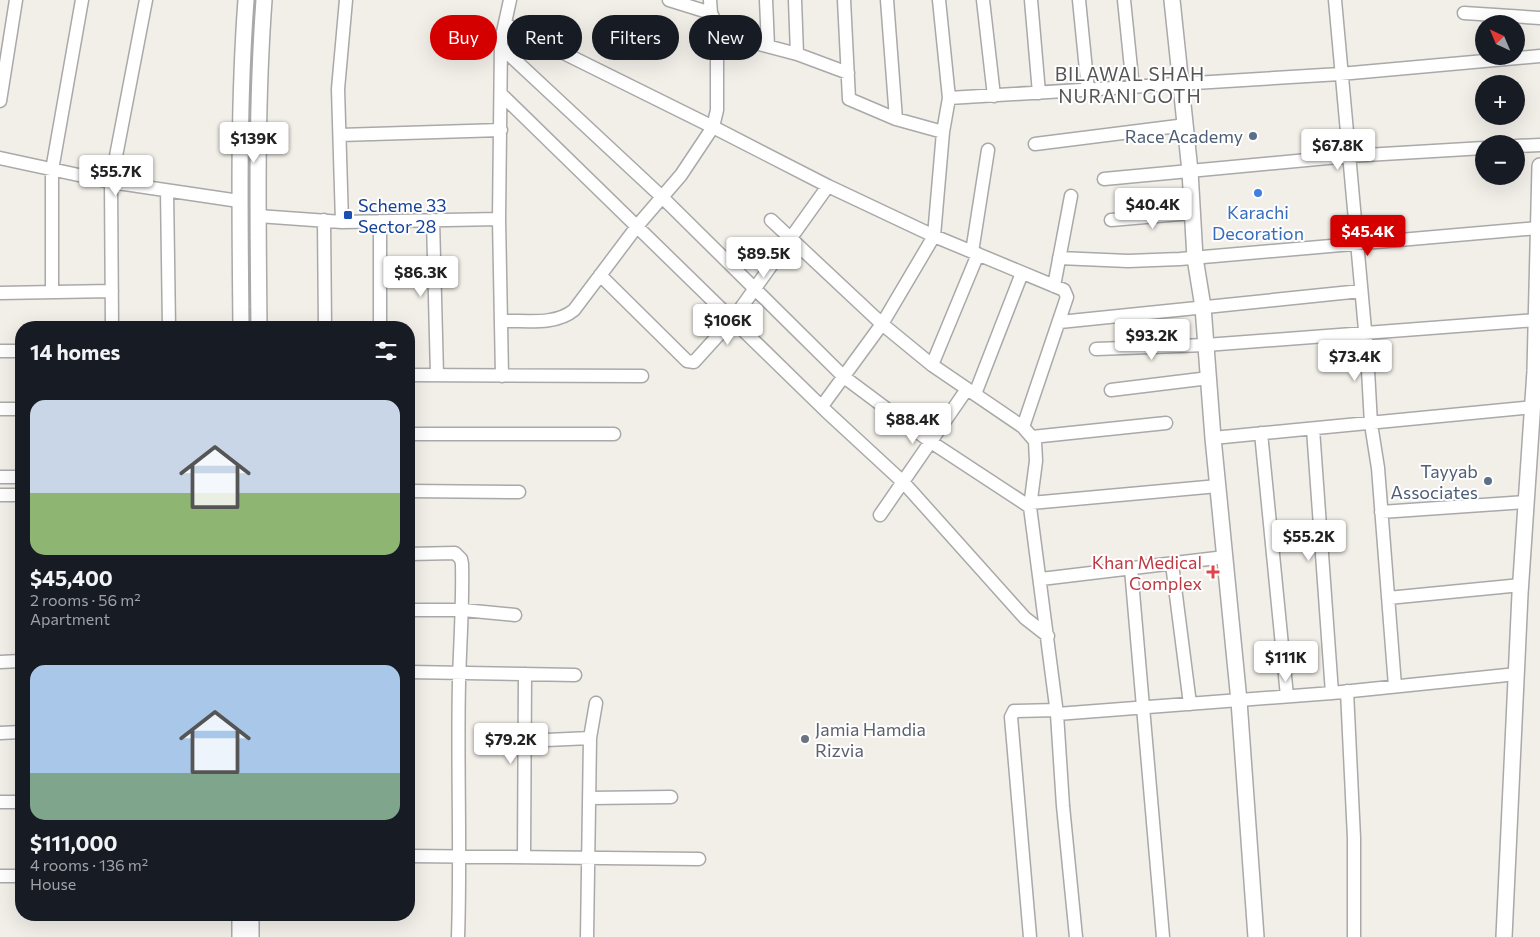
<!DOCTYPE html>
<html lang="en">
<head>
<meta charset="utf-8">
<style>
	:root { --surface:#171b24; --page:#242831; --text:#f1f3f6; --muted:#9ea1a6; --accent:#d40000 }
	body { margin:0; font-family:Commissioner,sans-serif; background:var(--page); color:var(--text); height:100vh; display:flex; flex-direction:column; font-size:19px; white-space:nowrap }
	* { box-sizing:border-box; margin:0 }
	p { font-size:16px; color:var(--muted) }
	.icon { flex:none; width:28px; height:28px; fill:none; stroke:currentColor; stroke-width:2; stroke-linecap:round; stroke-linejoin:round }
	.map { position:relative; flex:1; overflow:hidden }
	.side { position:absolute; left:15px; top:321px; width:400px; height:600px; display:flex; flex-direction:column; background:var(--surface); border-radius:20px; box-shadow:0 5px 20px #0002 }
	.side>* { flex:none }
	.hud { position:absolute; left:430px; top:15px; width:475px; height:45px; display:flex; gap:10px }
	.needle { width:32px; rotate:316deg }
	.controls { position:absolute; left:1475px; top:15px; display:grid; gap:10px }
	.controls a { display:grid; place-items:center; width:50px; height:50px; border-radius:50%; background:var(--surface); box-shadow:0 5px 20px #0002; font-size:25px }
	.price { position:absolute; translate:-50% -42px; padding:0 11px; border-radius:5px; background:#fff; color:#222; font-size:16px; line-height:32px; filter:drop-shadow(0 1px 2px #0008) }
	.price::after { content:''; position:absolute; left:50%; top:30px; width:15px; height:11px; margin-left:-8px; background:inherit; clip-path:polygon(0 0,100% 0,50% 100%) }
	.price.selected { background:var(--accent); color:#fff }
	ul { padding:0; list-style:none }
	li { display:grid; align-content:center; gap:10px; height:265px; padding:0 15px }
	li span { display:grid; place-items:center; height:155px; border-radius:15px; color:#555 }
	li>.icon { margin-inline-start:auto }
	span .icon { width:90px; height:90px; fill:#fffc; stroke-width:1 }
	li b { font-size:21px }
	h2 { display:flex; justify-content:space-between; align-items:center; height:60px; padding:0 15px; font-size:21px }
	.chip { padding:0 18px; border-radius:22px; background:var(--surface); box-shadow:0 5px 20px #0002; font-size:18px; line-height:45px }
	.chip.selected { background:var(--accent); color:#fff }
	.map>svg:first-child { display:block }
</style>
</head>
<body>
<div class="map">
<svg width="1540" height="937" viewBox="0 0 1540 937">
	<rect width="100%" height="100%" fill="#f2efe9"/>
	<g fill="none" stroke-linecap="round" stroke-linejoin="round">
		<g stroke="#a9a9a9" stroke-width="15">
			<path id="minor" d="M 669,0 L 711,13 L 721,34 L 797,54
				M 710,0 L 711,13
				M 766,0 L 768,46
				M 795,0 L 797,54 L 848,73
				M 887,0 L 896,119
				M 939,0 L 949,98
				M 983,0 L 994,96
				M 1031,0 L 1039,93
				M 1079,0 L 1088,90
				M 1124,0 L 1133,88
				M 1335,0 L 1367,352 L 1371,424 L 1378,468 L 1395,686
				M 1464,13 L 1540,18
				M 505,24 L 713,127 L 828,186 L 934,236 L 1064,290 L 1067,297 L 1023,427
				M 501,47 L 662,197 L 844,377 L 931,442 L 1030,507
				M 501,94 L 826,411 L 904,483 L 1025,618 L 1048,636
				M 0,101 L 16,0
				M 943,132 L 949,98 L 1340,74 L 1540,56
				M 340,135 L 501,130
				M 1035,144 L 1186,125
				M 1516,146 L 1540,145
				M 0,158 L 111,182 L 239,201
				M 1104,179 L 1349,156 L 1484,148
				M 167,191 L 169,328
				M 258,216 L 342,222 L 499,219
				M 324,220 L 325,328
				M 433,220 L 437,375
				M 771,220 L 882,324 L 932,365 L 1023,427 L 1035,441 L 1036,461 L 1030,507 L 1057,714 L 1063,806 L 1076,937
				M 1111,220 L 1192,213
				M 380,221 L 380,328
				M 342,222 L 338,89 L 346,0
				M 972,252 L 988,150
				M 1059,258 L 1128,261 L 1180,259 L 1538,228
				M 600,275 L 687,361 L 694,362 L 733,319 L 828,186
				M 1054,286 L 1071,196
				M 52,292 L 52,170 L 82,0
				M 0,293 L 112,291
				M 501,321 C 524,320 555,326 574,310 L 638,225 L 681,175 L 713,127 L 717,110 L 717,50 L 721,34
				M 1060,322 L 1361,291
				M 112,328 L 111,182 L 146,0
				M 1096,349 L 1206,345 L 1536,320
				M 0,351 L 21,351
				M 932,365 L 978,254
				M 409,375 L 642,376
				M 502,376 L 499,219 L 501,41 L 510,0
				M 1111,390 L 1209,378
				M 975,394 L 1022,273
				M 822,406 L 882,324 L 934,236 L 943,132 L 896,119 L 849,99 L 844,0
				M 0,409 L 21,409
				M 1313,429 L 1332,693
				M 1261,433 L 1287,696
				M 409,434 L 614,434
				M 1032,437 L 1166,423
				M 1213,438 L 1533,407
				M 0,477 L 21,477
				M 409,491 L 519,492
				M 0,495 L 21,495
				M 1031,503 L 1218,486
				M 1381,512 L 1526,502
				M 880,515 L 967,389
				M 409,554 L 455,553 L 461,559 L 462,564 C 463,604 460,643 459,682 C 457,767 461,852 458,937
				M 1172,564 L 1190,704
				M 1131,569 L 1163,937
				M 1041,579 L 1225,557
				M 1388,598 L 1521,585
				M 409,610 L 463,610 L 515,615
				M 0,662 L 21,661
				M 409,672 L 575,675
				M 1347,691 L 1354,838 L 1354,937
				M 1057,714 L 1332,693 L 1517,674
				M 0,733 L 21,732
				M 525,741 L 590,738
				M 590,798 L 671,797
				M 0,802 L 21,802
				M 409,856 L 699,859
				M 524,857 L 525,674
				M 0,876 L 21,876
				M 587,937 L 590,738 L 596,703
				M 1030,937 L 1011,717 L 1014,711 L 1057,710"/>
		</g>
		<g stroke="#a9a9a9" stroke-width="18">
			<path id="tertiary" d="M 1172,0 L 1190,171 L 1195,258 L 1203,307 L 1213,438 L 1239,701 L 1256,937
				M 241,328 C 240,218 238,109 246,0
				M 259,328 C 258,218 256,109 264,0
				M 240,915 L 240,937
				M 251,915 L 251,937
				M 1504,937 L 1520,594 L 1535,371 L 1540,166"/>
		</g>
		<use href="#minor" stroke="#fff" stroke-width="12"/>
		<use href="#tertiary" stroke="#fff" stroke-width="15"/>
	</g>
	<g fill="#5c6f8a" stroke="#fff" stroke-width="2">
		<circle cx="1253" cy="136" r="5"/>
		<circle cx="1488" cy="481" r="5"/>
	</g>
	<circle fill="#3f7fe0" stroke="#fff" stroke-width="2" cx="1258" cy="193" r="5"/>
	<rect fill="#1a4fb4" stroke="#fff" stroke-width="2" x="343" y="210" width="10" height="10" rx="2.5"/>
	<path fill="#e0444e" stroke="#fff" stroke-width="2" d="M1210.5 564.5h5v5h5v5h-5v5h-5v-5h-5v-5h5z"/>
	<circle fill="#6b7280" stroke="#fff" stroke-width="2" cx="805" cy="739" r="5"/>
	<g text-anchor="middle" dominant-baseline="central" stroke-width="4" stroke-linejoin="round" paint-order="stroke">
		<g font-size="18" fill="#4e5e75" stroke="#fff" text-anchor="end">
			<text x="1243" y="136">Race Academy</text>
			<text x="1478" y="471">Tayyab<tspan x="1478" dy="21">Associates</tspan></text>
		</g>
		<g font-size="18" fill="#164399" stroke="#fff" text-anchor="start">
			<text x="358" y="205">Scheme 33<tspan x="358" dy="21">Sector 28</tspan></text>
		</g>
		<g font-size="18" fill="#366cbe" stroke="#fff">
			<text x="1258" y="212">Karachi<tspan x="1258" dy="21">Decoration</tspan></text>
		</g>
		<g font-size="18" fill="#be3a42" stroke="#fff" text-anchor="end">
			<text x="1202" y="562">Khan Medical<tspan x="1202" dy="21">Complex</tspan></text>
		</g>
		<g font-size="18" fill="#5b616d" stroke="#fff" text-anchor="start">
			<text x="815" y="729">Jamia Hamdia<tspan x="815" dy="21">Rizvia</tspan></text>
		</g>
		<g font-size="19" letter-spacing="1" fill="#555" stroke="#fff">
			<text x="1130" y="73">BILAWAL SHAH<tspan x="1130" dy="22">NURANI GOTH</tspan></text>
		</g>
	</g>
</svg>
<div class="controls">
<a><svg class="needle" viewBox="-14 -14 28 28"><path d="M0-13l5 13h-10z" fill="#e53935"/><path d="M0 13l5-13h-10z" fill="#9ea1a6"/></svg></a>
<a>+</a>
<a>−</a>
</div>
<b class="price" style="left:254px;top:164px">$139K</b>
<b class="price" style="left:1338px;top:171px">$67.8K</b>
<b class="price" style="left:116px;top:197px">$55.7K</b>
<b class="price" style="left:1153px;top:230px">$40.4K</b>
<b class="price selected" style="left:1368px;top:257px">$45.4K</b>
<b class="price" style="left:764px;top:279px">$89.5K</b>
<b class="price" style="left:421px;top:298px">$86.3K</b>
<b class="price" style="left:728px;top:346px">$106K</b>
<b class="price" style="left:1152px;top:361px">$93.2K</b>
<b class="price" style="left:1355px;top:382px">$73.4K</b>
<b class="price" style="left:913px;top:445px">$88.4K</b>
<b class="price" style="left:1309px;top:562px">$55.2K</b>
<b class="price" style="left:1286px;top:683px">$111K</b>
<b class="price" style="left:511px;top:765px">$79.2K</b>
<div class="hud">
<a class="chip selected">Buy</a>
<a class="chip">Rent</a>
<a class="chip">Filters</a>
<a class="chip">New</a>
</div>
<section class="side">
<h2>14 homes<svg class="icon" aria-label="filters" viewBox="0 0 24 24"><path d="M4 7h16M4 17h16"/><circle cx="9" cy="7" r="2"/><circle cx="15" cy="17" r="2"/></svg></h2>
<ul>
<li><span style="background:linear-gradient(#c9d6e8 60%,#8fb573 0)"><svg class="icon" aria-label="home" viewBox="0 0 24 24"><path d="M3 11l9-7 9 7M6 9v11h12V9"/></svg></span><div><b>$45,400</b><p>2 rooms · 56 m²</p><p>Apartment</p></div></li>
<li><span style="background:linear-gradient(#a9c7e8 70%,#7fa58c 0)"><svg class="icon" aria-label="home" viewBox="0 0 24 24"><path d="M3 11l9-7 9 7M6 9v11h12V9"/></svg></span><div><b>$111,000</b><p>4 rooms · 136 m²</p><p>House</p></div></li>
</ul>
</section>
</div>
</body>
</html>
